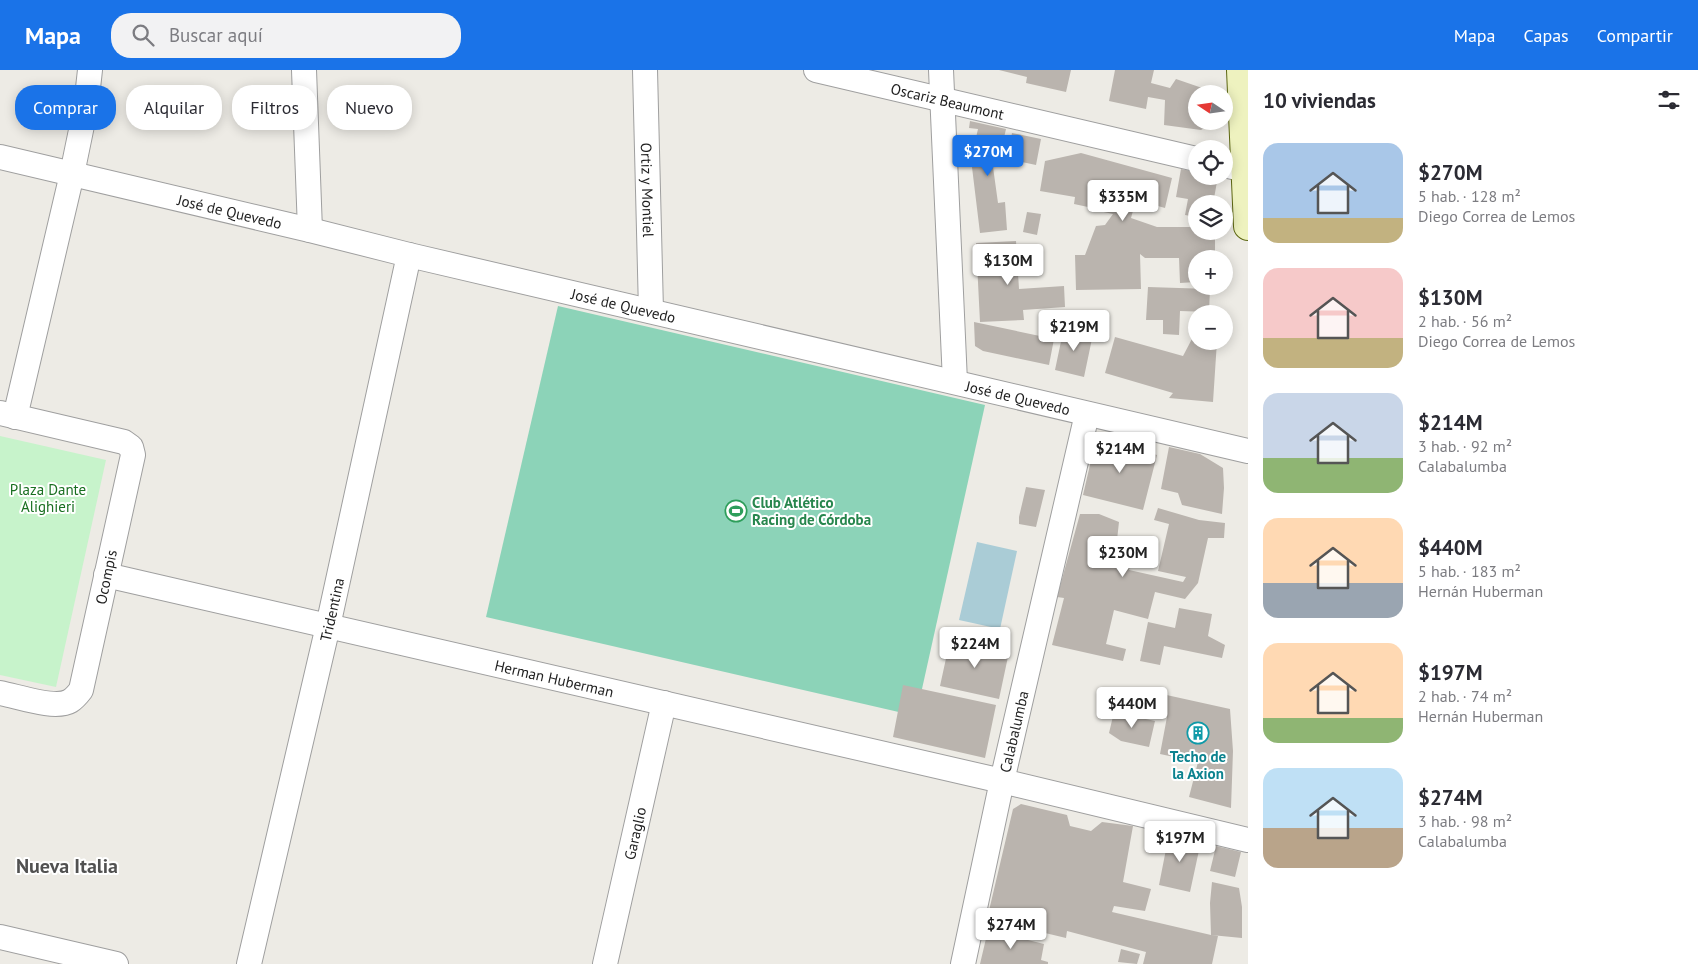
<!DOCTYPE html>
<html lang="es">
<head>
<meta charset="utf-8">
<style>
	:root { --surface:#fff; --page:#f2f2f3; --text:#2b2b33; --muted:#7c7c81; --accent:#1a73e8 }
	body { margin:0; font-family:"PT Sans",sans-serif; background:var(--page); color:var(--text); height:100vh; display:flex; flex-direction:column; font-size:19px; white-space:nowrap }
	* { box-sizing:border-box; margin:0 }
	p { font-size:16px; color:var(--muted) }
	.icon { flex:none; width:28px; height:28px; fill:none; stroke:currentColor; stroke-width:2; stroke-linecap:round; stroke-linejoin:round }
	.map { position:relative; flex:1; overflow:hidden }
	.panel { display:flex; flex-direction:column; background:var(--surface); width:450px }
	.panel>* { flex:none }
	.hud { position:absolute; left:15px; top:15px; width:475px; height:45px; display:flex; gap:10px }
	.needle { width:32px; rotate:283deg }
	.tools { position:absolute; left:1188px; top:15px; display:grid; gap:10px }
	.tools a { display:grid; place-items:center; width:45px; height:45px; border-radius:50%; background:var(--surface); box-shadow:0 2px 12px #0003; font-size:25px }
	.price { position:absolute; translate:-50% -42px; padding:0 11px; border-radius:5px; background:#fff; color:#222; font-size:16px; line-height:32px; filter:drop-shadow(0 1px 2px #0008) }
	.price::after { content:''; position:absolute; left:50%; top:30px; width:15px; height:11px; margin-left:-8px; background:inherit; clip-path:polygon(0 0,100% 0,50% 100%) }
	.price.active { background:var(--accent); color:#fff }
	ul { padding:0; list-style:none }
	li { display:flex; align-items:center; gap:15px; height:125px; padding:0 15px }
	li span { display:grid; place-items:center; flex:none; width:140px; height:100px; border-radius:15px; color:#555 }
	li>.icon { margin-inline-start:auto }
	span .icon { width:60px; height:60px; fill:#fffc; stroke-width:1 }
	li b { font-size:21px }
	h2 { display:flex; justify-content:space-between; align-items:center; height:60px; padding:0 15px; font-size:21px }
	.tag { padding:0 18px; border-radius:20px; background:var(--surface); box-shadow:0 2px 12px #0003; font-size:18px; line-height:45px }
	.tag.active { background:var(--accent); color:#fff }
	header { display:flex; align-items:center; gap:30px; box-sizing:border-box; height:70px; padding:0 25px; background:var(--accent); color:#fff }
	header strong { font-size:24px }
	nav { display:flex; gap:28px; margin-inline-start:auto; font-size:18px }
	.search { width:350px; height:45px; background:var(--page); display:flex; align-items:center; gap:12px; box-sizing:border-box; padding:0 18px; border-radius:20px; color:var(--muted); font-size:19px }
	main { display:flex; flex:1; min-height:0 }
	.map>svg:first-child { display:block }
</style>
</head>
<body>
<header>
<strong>Mapa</strong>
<div class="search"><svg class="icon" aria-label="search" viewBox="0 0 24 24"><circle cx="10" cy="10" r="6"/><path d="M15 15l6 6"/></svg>Buscar aquí</div>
<nav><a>Mapa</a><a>Capas</a><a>Compartir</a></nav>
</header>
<main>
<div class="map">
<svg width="1248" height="894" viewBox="0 0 1248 894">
	<rect width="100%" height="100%" fill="#edebe5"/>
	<path fill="#c7f3cb" d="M 0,366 L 106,390 L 56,617 L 0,605 Z"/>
	<path fill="#8cd3b8" d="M 558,236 L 985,335 L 916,646 L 486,547 Z"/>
	<path fill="#aaccd6" d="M 977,472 L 1017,481 L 1000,559 L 959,550 Z"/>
	<path fill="#bab4ae" d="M 999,0 L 1071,0 L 1066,22 L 1026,13 L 1027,7 Z
		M 1115,0 L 1154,0 L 1151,13 L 1170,18 L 1176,9 L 1208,20 L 1208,24 L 1196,24 L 1196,51 L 1211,51 L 1211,54 L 1201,60 L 1164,55 L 1165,30 L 1148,27 L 1146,39 L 1109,31 Z
		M 970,51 L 1006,59 L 1001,81 L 1003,96 L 993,97 L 998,133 L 1005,132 L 1007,160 L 980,163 L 971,89 L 978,59 L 969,58 Z
		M 1012,63 L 1041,69 L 1036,95 L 1007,89 Z
		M 1081,83 L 1172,108 L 1165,138 L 1136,130 L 1131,148 L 1157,157 L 1196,157 L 1196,161 L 1215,161 L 1215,189 L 1196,189 L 1196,212 L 1180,213 L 1179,188 L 1145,188 L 1140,184 L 1141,219 L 1076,220 L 1075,185 L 1085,185 L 1096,156 L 1105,155 L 1113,144 L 1099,141 L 1103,127 L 1093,130 L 1088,137 L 1074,134 L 1075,127 L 1040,121 L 1045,91 Z
		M 1181,99 L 1196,102 L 1196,106 L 1218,106 L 1213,134 L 1196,134 L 1196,147 L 1185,145 L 1188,129 L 1176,127 Z
		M 1027,142 L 1041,144 L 1037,165 L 1023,162 Z
		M 1016,171 L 1019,219 L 1064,216 L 1065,237 L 1023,240 L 1024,250 L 980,252 L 976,173 Z
		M 1148,217 L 1210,219 L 1209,242 L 1180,241 L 1179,265 L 1163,264 L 1163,250 L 1146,250 Z
		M 974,252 L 1054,269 L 1049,295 L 983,281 L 975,276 Z
		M 1194,255 L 1196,256 L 1196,271 L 1217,271 L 1213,332 L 1169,328 L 1173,323 L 1105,303 L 1115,267 L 1183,286 L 1194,265 Z
		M 1064,257 L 1093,264 L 1084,307 L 1055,300 Z
		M 1108,368 L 1125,376 L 1157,385 L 1143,440 L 1083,425 L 1096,369 Z
		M 1169,377 L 1200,384 L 1223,398 L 1224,418 L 1222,444 L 1182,435 L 1178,423 L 1161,419 Z
		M 1026,417 L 1045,420 L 1036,457 L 1019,454 L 1019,447 Z
		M 1158,438 L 1199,450 L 1225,453 L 1224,468 L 1208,468 L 1198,513 L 1185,529 L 1155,522 L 1148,549 L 1114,540 L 1106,574 L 1126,579 L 1123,591 L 1052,575 L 1064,528 L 1057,527 L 1080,444 L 1099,444 L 1119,452 L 1116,479 L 1133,483 L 1129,500 L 1183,512 L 1186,507 L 1158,501 L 1169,454 L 1154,450 Z
		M 1179,538 L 1212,544 L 1208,566 L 1225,575 L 1222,588 L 1164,576 L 1160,595 L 1140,591 L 1148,552 L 1175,558 Z
		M 950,570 L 1009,582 L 999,629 L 940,616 Z
		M 903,615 L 996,635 L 985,688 L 893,667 Z
		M 1162,624 L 1230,639 L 1233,681 L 1231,738 L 1189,727 L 1198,692 L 1160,684 L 1167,647 L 1158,646 Z
		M 1114,642 L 1155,651 L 1149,677 L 1121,671 L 1109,663 Z
		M 1021,734 L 1067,745 L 1070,756 L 1091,761 L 1102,752 L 1133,756 L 1123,812 L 1151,819 L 1145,841 L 1114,836 L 1112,842 L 1211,865 L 1210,833 L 1212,812 L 1239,818 L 1242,837 L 1242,868 L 1211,865 L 1218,866 L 1212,894 L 1143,894 L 1146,882 L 1067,861 L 1066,868 L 987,849 L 1013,739 Z
		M 1149,762 L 1161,764 L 1158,783 L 1145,781 Z
		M 1169,764 L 1201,771 L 1190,822 L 1159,815 Z
		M 1216,776 L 1241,782 L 1235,807 L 1210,801 Z
		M 988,860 L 1044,874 L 1041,890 L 1048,892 L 1048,894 L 980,894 Z
		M 1121,879 L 1140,884 L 1137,894 L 1118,892 Z"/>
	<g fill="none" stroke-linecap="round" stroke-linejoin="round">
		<g stroke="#9f9f9f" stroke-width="26">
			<g id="street">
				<path d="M 304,0 L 310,160"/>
				<path id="s1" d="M 645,0 L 651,241"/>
				<path id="s2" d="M 816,0 L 1196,89"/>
				<path d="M 941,0 L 955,312"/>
				<path id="s3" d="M 0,87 L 310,160 L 409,185 L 1248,381"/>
				<path d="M 1224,95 L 1246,100"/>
				<path d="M 0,343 L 124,372 L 131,377 L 133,385 L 81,620 C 78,624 75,628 70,631 C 55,640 17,626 0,623"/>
				<path d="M 15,347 L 72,104 L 86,36 L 90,0"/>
				<path id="s4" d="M 106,505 L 1002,711 L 1248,770"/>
				<path d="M 0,867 L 116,894"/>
				<path id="s5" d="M 249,894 L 328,556 L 409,185"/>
				<path id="s6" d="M 605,894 L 664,633"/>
				<path id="s7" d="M 963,894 L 1002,711 L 1087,344"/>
			</g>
		</g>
		<g stroke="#5d6712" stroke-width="30">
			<path id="secondary" d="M 1241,0 L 1248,156"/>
		</g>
		<use href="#street" stroke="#fff" stroke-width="24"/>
		<use href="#secondary" stroke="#eef2bf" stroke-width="28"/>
	</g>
	<defs>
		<g id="stadium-ring" transform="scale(1.125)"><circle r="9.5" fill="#fff" stroke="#2e9e5b" stroke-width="1.5"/><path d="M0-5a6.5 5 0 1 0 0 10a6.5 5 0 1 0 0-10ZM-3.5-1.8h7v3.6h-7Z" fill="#2e9e5b"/></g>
		<g id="building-ring" transform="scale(1.125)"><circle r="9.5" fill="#fff" stroke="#0f9aa8" stroke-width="1.5"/><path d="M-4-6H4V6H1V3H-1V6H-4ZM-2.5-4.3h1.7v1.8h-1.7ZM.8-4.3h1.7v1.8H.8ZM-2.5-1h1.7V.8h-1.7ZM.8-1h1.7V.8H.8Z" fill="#0f9aa8"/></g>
	</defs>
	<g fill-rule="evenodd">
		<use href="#stadium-ring" x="736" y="441"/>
		<use href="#building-ring" x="1198" y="663"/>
	</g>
	<g text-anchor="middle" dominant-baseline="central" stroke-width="4" stroke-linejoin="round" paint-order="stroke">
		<g font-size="15" fill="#1e1e1e" stroke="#fff">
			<text stroke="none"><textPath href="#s2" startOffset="135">Oscariz Beaumont</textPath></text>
			<text stroke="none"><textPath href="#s1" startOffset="120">Ortiz y Montiel</textPath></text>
			<text stroke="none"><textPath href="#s3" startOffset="236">José de Quevedo</textPath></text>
			<text stroke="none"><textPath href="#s3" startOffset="641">José de Quevedo</textPath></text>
			<text stroke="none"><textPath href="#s3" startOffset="1046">José de Quevedo</textPath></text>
			<text transform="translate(106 507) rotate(-78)">Ocompis</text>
			<text stroke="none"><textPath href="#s5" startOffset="364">Tridentina</textPath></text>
			<text stroke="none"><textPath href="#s4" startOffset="460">Herman Huberman</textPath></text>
			<text stroke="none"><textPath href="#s7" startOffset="238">Calabalumba</textPath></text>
			<text stroke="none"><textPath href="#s6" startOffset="134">Garaglio</textPath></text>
		</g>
		<g font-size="15" fill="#196f21" stroke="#fff">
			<text x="48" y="419">Plaza Dante<tspan x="48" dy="17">Alighieri</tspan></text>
		</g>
		<g font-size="15" font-weight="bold" fill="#27864d" stroke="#fff" text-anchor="start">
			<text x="752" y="432">Club Atlético<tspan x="752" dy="17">Racing de Córdoba</tspan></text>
		</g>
		<g font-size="15" font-weight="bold" fill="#0d838f" stroke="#fff">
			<text x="1198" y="686">Techo de<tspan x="1198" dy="17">la Axion</tspan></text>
		</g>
		<g font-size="20" font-weight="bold" fill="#515151" stroke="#fff">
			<text x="67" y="796">Nueva Italia</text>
		</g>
	</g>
</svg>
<div class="tools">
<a><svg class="needle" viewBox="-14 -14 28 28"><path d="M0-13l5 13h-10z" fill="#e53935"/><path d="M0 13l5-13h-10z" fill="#7c7c81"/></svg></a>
<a><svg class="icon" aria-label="locate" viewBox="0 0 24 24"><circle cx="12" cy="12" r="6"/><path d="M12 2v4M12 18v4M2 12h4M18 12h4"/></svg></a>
<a><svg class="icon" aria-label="layers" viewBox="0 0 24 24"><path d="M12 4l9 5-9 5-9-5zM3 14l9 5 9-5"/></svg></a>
<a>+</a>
<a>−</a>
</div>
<b class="price active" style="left:988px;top:107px">$270M</b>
<b class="price" style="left:1123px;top:152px">$335M</b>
<b class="price" style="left:1008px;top:216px">$130M</b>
<b class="price" style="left:1074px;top:282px">$219M</b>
<b class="price" style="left:1120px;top:404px">$214M</b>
<b class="price" style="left:1123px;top:508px">$230M</b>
<b class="price" style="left:975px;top:599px">$224M</b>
<b class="price" style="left:1132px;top:659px">$440M</b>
<b class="price" style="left:1180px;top:793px">$197M</b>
<b class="price" style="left:1011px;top:880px">$274M</b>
<div class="hud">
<a class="tag active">Comprar</a>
<a class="tag">Alquilar</a>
<a class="tag">Filtros</a>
<a class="tag">Nuevo</a>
</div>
</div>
<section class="panel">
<h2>10 viviendas<svg class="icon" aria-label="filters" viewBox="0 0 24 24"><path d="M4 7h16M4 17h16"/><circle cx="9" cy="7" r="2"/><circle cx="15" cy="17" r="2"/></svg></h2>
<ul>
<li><span style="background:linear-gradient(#a9c7e8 75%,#c2b280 0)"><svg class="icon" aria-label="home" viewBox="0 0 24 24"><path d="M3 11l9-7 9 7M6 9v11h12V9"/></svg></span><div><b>$270M</b><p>5 hab. · 128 m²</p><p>Diego Correa de Lemos</p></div></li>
<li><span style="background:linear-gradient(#f6c9c9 70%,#c2b280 0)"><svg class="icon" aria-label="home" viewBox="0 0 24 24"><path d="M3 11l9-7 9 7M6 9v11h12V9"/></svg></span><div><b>$130M</b><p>2 hab. · 56 m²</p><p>Diego Correa de Lemos</p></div></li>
<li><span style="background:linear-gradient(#c9d6e8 65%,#8fb573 0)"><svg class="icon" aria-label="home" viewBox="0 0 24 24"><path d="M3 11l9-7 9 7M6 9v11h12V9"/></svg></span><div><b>$214M</b><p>3 hab. · 92 m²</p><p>Calabalumba</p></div></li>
<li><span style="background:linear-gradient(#ffd9b3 65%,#9aa5b1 0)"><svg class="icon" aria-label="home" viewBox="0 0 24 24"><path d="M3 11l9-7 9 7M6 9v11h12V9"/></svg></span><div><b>$440M</b><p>5 hab. · 183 m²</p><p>Hernán Huberman</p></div></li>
<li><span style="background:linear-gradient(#ffd9b3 75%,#8fb573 0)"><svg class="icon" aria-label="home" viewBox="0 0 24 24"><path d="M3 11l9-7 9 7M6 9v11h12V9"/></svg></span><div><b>$197M</b><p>2 hab. · 74 m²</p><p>Hernán Huberman</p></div></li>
<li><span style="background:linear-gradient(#bfe0f5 60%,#b9a48a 0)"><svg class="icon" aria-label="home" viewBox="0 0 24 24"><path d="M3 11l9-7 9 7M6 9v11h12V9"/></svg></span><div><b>$274M</b><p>3 hab. · 98 m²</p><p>Calabalumba</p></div></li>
</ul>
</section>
</main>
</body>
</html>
